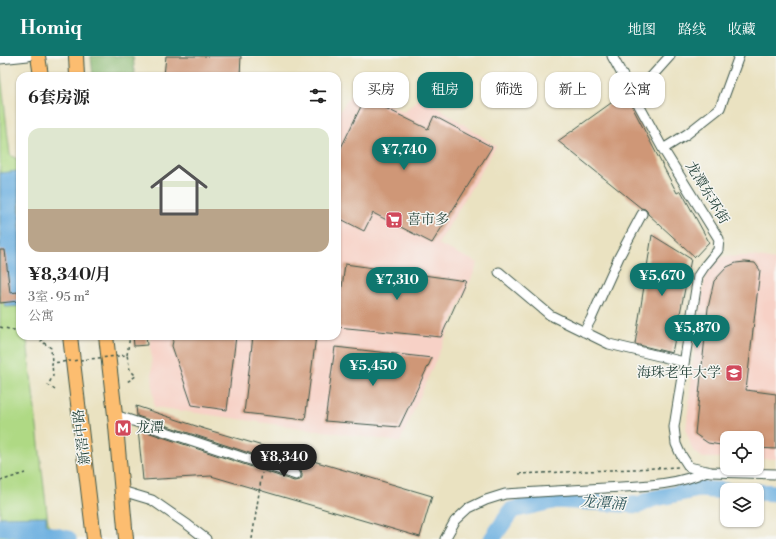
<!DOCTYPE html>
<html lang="zh">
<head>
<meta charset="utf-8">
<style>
	:root { --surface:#fff; --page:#f6f6f6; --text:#222; --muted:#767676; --accent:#0f766e }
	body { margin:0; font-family:"Libre Bodoni","Noto Serif SC",serif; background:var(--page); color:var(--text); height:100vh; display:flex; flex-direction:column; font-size:15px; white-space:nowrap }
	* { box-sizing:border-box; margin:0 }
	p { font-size:13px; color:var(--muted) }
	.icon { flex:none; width:22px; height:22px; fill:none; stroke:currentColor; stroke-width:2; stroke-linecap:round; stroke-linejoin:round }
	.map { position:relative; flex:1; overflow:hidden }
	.sheet { position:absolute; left:16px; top:16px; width:325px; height:268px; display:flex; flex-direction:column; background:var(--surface); border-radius:12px; box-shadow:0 1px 3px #0004 }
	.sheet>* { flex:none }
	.hud { position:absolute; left:353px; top:16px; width:363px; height:36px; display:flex; gap:8px }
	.tools { position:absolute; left:720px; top:375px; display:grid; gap:8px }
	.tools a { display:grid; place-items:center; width:44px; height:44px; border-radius:8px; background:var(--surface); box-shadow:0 1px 3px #0004; font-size:20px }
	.price { position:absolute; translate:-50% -34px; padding:0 9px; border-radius:14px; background:var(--accent); color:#fff; font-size:13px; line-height:26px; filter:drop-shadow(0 1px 2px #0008) }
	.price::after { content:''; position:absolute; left:50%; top:24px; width:12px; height:9px; margin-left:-6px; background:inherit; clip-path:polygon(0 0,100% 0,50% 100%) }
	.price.selected { background:#222; color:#fff }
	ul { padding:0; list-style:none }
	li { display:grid; align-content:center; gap:8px; height:212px; padding:0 12px }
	li span { display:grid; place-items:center; height:124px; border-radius:12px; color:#555 }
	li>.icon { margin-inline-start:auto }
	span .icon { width:72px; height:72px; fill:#fffc; stroke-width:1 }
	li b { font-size:17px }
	h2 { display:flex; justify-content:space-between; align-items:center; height:48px; padding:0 12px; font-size:17px }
	.chip { padding:0 14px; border-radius:12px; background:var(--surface); box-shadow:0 1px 3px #0004; font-size:14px; line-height:36px }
	.chip.selected { background:var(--accent); color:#fff }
	header { display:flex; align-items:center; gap:24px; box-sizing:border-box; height:56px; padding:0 20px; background:var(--accent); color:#fff }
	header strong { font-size:19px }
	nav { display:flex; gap:22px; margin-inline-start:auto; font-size:14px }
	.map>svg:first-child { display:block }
</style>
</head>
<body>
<header>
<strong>Homiq</strong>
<nav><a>地图</a><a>路线</a><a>收藏</a></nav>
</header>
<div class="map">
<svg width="776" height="483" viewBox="0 0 776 483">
	<rect width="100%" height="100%" fill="#f6f6f2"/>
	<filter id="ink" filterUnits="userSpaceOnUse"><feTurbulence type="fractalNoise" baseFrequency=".025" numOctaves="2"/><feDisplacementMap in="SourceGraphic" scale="8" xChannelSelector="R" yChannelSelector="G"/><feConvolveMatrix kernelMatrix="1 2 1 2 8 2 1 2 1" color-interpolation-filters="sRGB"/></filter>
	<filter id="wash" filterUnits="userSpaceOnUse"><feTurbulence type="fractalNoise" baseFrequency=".012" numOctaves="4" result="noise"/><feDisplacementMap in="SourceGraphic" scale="16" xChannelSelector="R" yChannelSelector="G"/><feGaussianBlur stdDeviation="0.9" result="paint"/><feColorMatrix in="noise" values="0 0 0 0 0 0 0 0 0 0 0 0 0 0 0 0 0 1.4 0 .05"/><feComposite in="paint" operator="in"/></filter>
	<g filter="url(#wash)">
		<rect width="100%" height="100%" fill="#eae2c1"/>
		<path fill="#f7d1c6" d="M 356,32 L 404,56 L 421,40 L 496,90 L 438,188 L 478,207 L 400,386 L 154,351 L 150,280 L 337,280 L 337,59 Z
			M 752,200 L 776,204 L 776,403 L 757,403 L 757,382 L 727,382 L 727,402 L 703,402 L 693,395 L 686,375 L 698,258 L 706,216 L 718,201 Z"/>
		<path fill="#afd984" stroke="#678b5c" d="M 0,10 L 10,99 L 20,105 L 20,280 L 28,280 L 27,285 L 50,483 L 0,483 Z"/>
		<path fill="#8bb972" stroke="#557b53" d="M 91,0 L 133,0 L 135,20 L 93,20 Z"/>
		<path fill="#6aafe0" stroke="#44768a" d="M 18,115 L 20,159 L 20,250 L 5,251 L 0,234 L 0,117 Z
			M 46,460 L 47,483 L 0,475 L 0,461 Z"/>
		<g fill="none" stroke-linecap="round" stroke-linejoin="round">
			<path stroke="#6aafe0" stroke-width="17" d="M 757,436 L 776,437
				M 0,471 L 47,478 L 68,483
				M 492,483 L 512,454 L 557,444 L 639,449 L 652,443 L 699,433 L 727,435"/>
		</g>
		<g id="blocks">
			<path fill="#cf9777" d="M 166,0 L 241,0 L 240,20 L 164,20 Z
				M 625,37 L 677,137 L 681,135 L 709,186 L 695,201 L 648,158 L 647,155 L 645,153 L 641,152 L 558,85 Z
				M 365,42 L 428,73 L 434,60 L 492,91 L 432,187 L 373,157 L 364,175 L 337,161 L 337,100 Z
				M 652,179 L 691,203 L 672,297 L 635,288 Z
				M 0,194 L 5,194 L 10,237 L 18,236 L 19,245 L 0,247 Z
				M 745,206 L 755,207 L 760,214 L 746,334 L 776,338 L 776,393 L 757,392 L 757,382 L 727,382 L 727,390 L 708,387 L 695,378 L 708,252 L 714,225 L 727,211 L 736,207 Z
				M 345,208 L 466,225 L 441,281 L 337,271 Z
				M 133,280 L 146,280 L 147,289 L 134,290 Z
				M 174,280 L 236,280 L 227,354 L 192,349 L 172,290 Z
				M 253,280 L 316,280 L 305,364 L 244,357 Z
				M 335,291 L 432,302 L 399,371 L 325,365 Z
				M 136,350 L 205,373 L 432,440 L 420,481 L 211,420 L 143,424 L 138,373 L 294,425 L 300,424 L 302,421 L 302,418 L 301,415 L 298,413 L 137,360 Z"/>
		</g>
	</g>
	<g filter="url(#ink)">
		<use href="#blocks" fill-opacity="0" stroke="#3d5649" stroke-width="1"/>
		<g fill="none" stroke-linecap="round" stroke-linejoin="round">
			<g stroke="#3d5649" stroke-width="11">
				<path id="minor" d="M 612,0 L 663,93 L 719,183 L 718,194 L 704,211 L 698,220 L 674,371 L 676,388 L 680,397 L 689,411 L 711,416 L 776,418
					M 0,3 L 28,0
					M 634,40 L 670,0
					M 663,93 L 687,78 L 720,52 L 739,0
					M 499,216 L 550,259 L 609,288 L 684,306
					M 584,276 L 591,263 L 619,201 L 642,158
					M 115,359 L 296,419
					M 122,435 L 152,444 L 188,469 L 206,483
					M 445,483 L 455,465 L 469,452 L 486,444 L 505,438 C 538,436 572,434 605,432 C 640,430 676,430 707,415"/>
			</g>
			<g stroke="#3d5649" stroke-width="16">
				<path id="highway" d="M 38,0 L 41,20
					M 76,0 L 77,20
					M 70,280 L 94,483
					M 106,280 L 115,359 L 126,483"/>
			</g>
			<path stroke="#3d5649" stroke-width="1.5" stroke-dasharray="3 3" stroke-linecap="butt" d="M 0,271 L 13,274 L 20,273
				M 48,280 L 41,285 L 51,292 L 52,307
				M 127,299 L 130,280
				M 281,392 L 303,399 L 299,409
				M 519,418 L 679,411
				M 0,425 L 25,417
				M 252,483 L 262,417"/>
			<use href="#minor" stroke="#fff" stroke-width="9"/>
			<use href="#highway" stroke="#fcbd6f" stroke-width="14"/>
			<path stroke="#3d5649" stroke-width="1.5" stroke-dasharray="3 3" stroke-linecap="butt" d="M 55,334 L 48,329 L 53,320 L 52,307 L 127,299 L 130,314 L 136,320 L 127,326"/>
		</g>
	</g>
	<defs>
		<g id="supermarket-square" transform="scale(0.9)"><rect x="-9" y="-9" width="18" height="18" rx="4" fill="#d1495b" stroke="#f6f6f2"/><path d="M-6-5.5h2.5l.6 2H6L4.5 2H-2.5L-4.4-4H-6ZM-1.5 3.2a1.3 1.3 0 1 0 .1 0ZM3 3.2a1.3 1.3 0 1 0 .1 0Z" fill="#fff"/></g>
		<g id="school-square" transform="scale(0.9)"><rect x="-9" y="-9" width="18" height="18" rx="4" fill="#d1495b" stroke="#f6f6f2"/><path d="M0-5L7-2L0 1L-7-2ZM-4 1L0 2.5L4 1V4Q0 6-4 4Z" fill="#fff"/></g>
		<g id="metro-square" transform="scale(0.9)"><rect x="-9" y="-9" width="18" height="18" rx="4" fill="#d1495b" stroke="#f6f6f2"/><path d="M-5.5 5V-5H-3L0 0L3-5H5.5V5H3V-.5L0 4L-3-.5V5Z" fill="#fff"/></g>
	</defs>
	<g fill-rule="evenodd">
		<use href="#supermarket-square" x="394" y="164"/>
		<use href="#school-square" x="734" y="317"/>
		<use href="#metro-square" x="123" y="372"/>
	</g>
	<g text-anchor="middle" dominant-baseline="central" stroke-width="3" stroke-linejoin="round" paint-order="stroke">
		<g font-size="14" fill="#1f3d34" stroke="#f6f6f2">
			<text transform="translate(707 137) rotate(59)">龙潭东环街</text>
			<text transform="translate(82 381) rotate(-97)">新滘中路</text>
		</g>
		<g font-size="14" fill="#1f3d34" stroke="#f6f6f2" text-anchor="start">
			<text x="407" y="164">喜市多</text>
			<text x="721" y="317" text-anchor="end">海珠老年大学</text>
			<text x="136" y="372">龙潭</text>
		</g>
		<g font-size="15" font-style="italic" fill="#325a5f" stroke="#f6f6f2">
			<text transform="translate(603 447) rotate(4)">龙潭涌</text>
		</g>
	</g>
</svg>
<div class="tools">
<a><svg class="icon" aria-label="locate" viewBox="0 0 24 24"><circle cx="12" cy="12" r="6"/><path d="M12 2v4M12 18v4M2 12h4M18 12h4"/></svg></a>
<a><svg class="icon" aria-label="layers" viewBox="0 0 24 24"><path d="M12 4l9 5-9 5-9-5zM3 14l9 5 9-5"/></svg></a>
</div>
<b class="price" style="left:404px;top:115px">¥7,740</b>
<b class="price" style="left:662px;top:241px">¥5,670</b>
<b class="price" style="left:397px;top:245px">¥7,310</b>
<b class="price" style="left:697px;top:293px">¥5,870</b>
<b class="price" style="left:373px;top:331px">¥5,450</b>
<b class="price selected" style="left:284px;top:422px">¥8,340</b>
<div class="hud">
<a class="chip">买房</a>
<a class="chip selected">租房</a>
<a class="chip">筛选</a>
<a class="chip">新上</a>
<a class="chip">公寓</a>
</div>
<section class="sheet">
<h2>6套房源<svg class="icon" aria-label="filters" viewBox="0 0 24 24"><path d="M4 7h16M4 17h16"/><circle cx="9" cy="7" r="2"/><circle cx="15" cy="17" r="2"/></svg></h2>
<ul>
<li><span style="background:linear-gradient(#dfe7d0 65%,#b9a48a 0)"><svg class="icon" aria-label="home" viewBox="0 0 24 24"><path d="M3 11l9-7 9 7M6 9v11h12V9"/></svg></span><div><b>¥8,340/月</b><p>3室 · 95 m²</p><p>公寓</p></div></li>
</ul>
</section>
</div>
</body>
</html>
